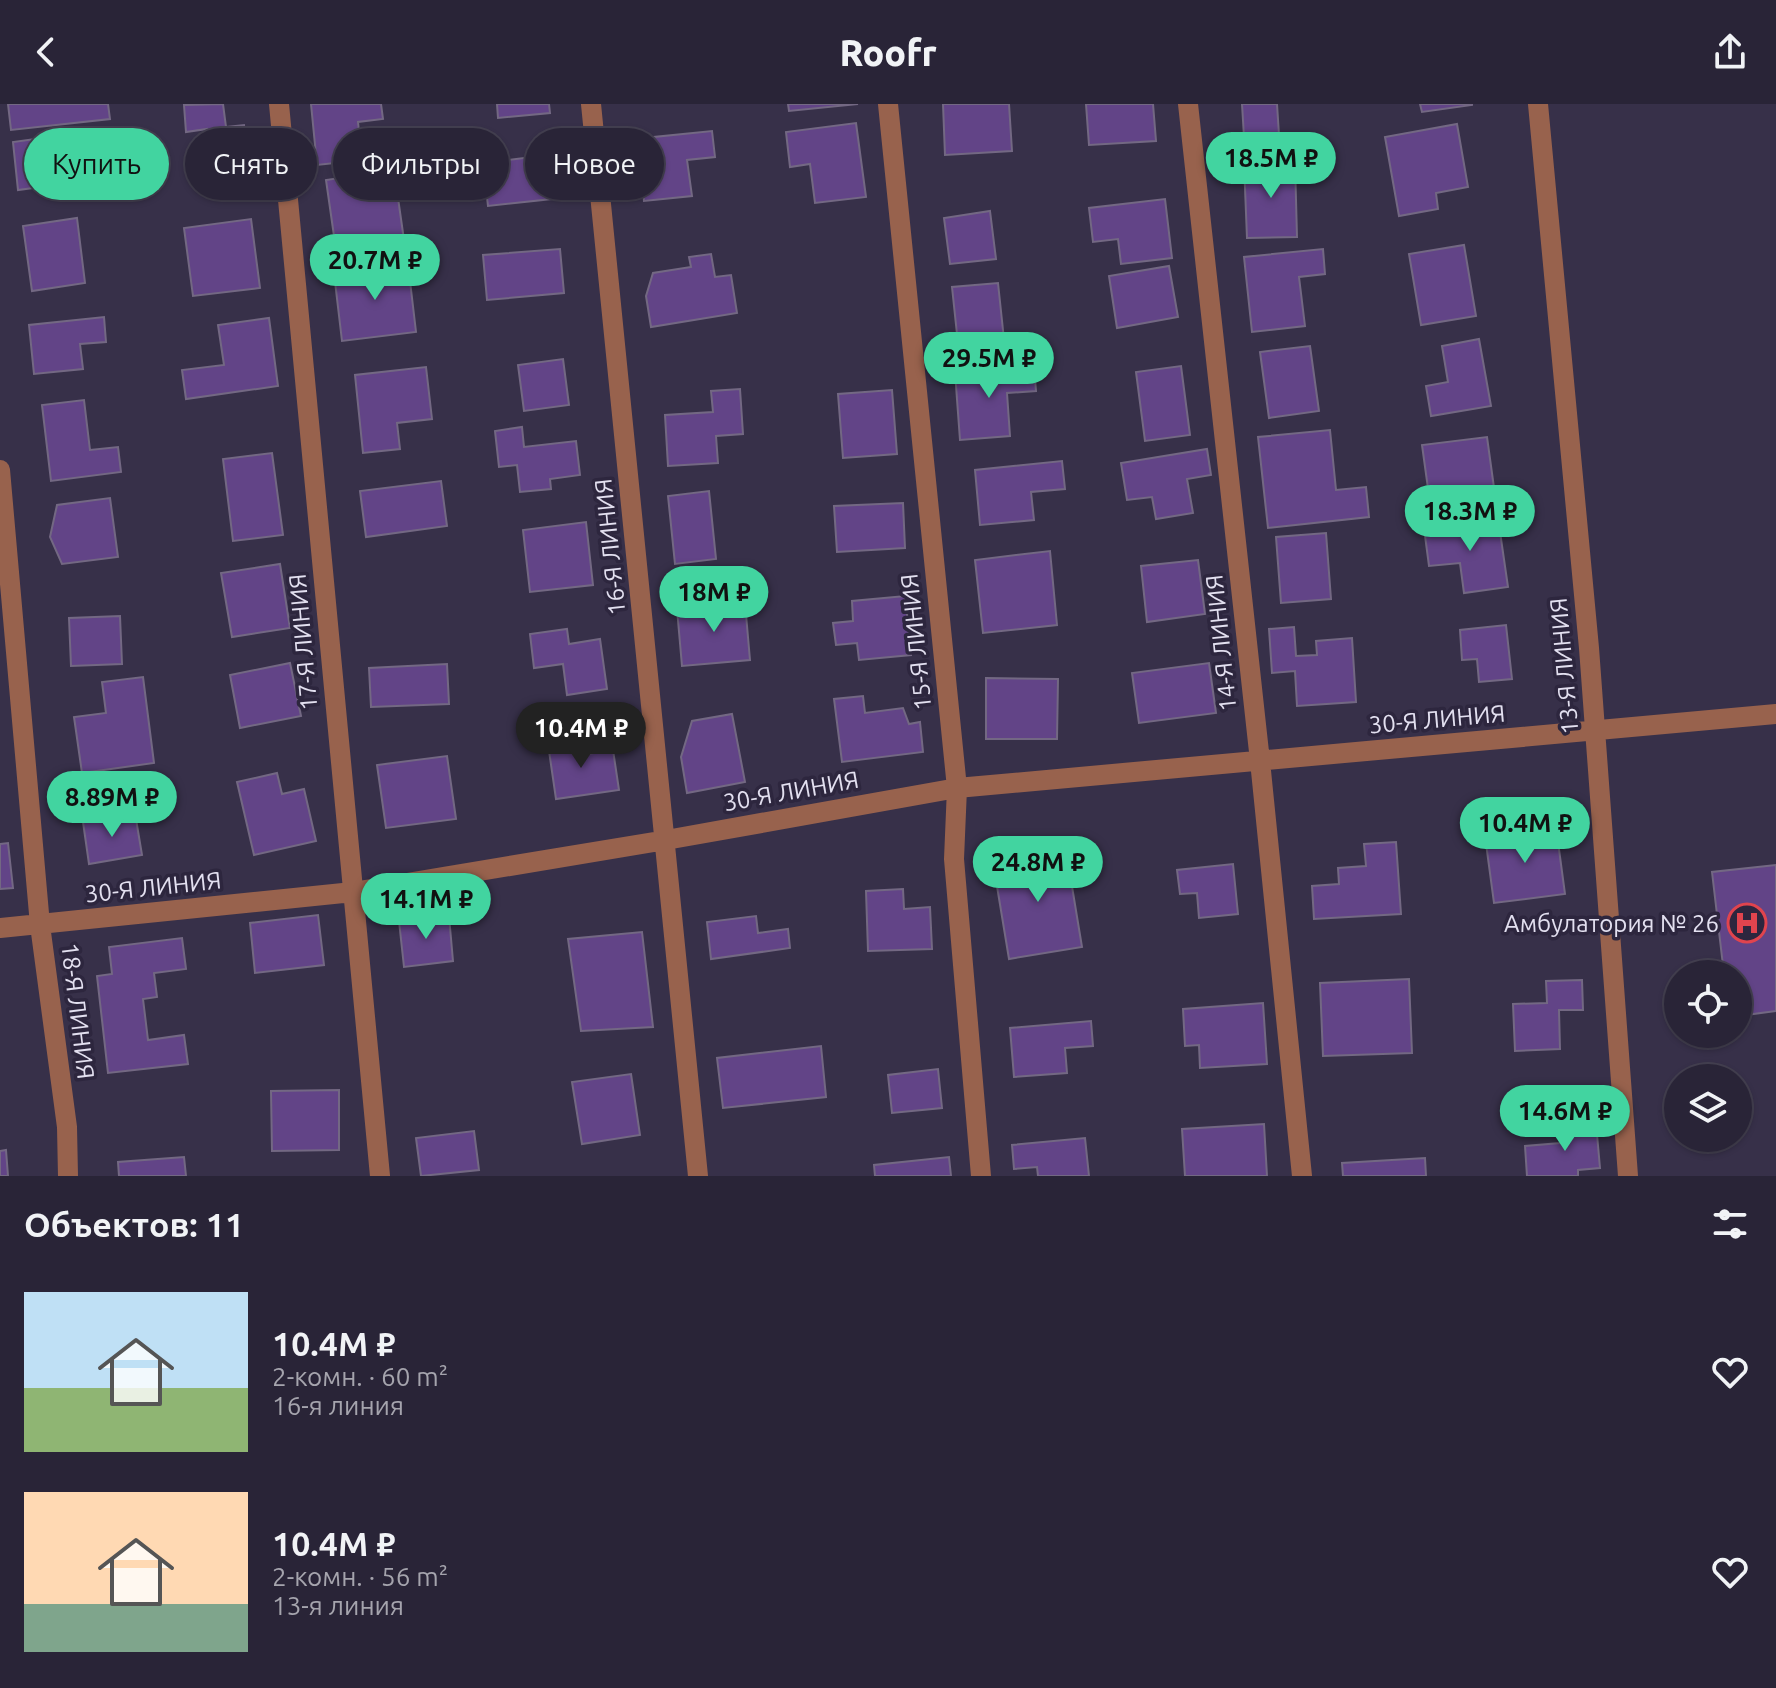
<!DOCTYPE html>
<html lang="ru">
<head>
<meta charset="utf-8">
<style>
	:root { --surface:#292437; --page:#312c3f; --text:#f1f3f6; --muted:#a5a4ad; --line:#454152; --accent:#42d4a0 }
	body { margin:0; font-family:Ubuntu,sans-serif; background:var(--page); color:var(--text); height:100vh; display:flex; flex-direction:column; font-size:30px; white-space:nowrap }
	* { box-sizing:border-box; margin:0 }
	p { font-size:26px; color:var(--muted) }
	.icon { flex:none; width:44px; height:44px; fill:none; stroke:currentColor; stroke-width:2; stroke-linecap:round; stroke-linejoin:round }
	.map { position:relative; height:1072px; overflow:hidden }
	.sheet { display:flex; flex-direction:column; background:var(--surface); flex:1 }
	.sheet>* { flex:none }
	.banner { position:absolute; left:24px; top:24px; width:800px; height:72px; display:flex; gap:16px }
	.controls { position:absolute; left:1664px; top:856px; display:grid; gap:16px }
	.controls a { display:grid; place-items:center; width:88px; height:88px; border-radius:50%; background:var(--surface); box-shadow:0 2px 6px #0004,0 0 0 2px var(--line); font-size:40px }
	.price { position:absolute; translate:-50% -68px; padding:0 18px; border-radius:28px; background:var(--accent); color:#111; font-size:26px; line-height:52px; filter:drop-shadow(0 2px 4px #0008) }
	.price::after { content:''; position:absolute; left:50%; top:48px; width:24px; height:18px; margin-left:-12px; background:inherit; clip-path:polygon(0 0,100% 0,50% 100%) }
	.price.active { background:#222; color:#fff }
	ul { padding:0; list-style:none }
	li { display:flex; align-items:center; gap:24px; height:200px; padding:0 24px }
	li span { display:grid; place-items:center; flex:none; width:224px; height:160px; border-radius:0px; color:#555 }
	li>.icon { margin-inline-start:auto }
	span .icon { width:96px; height:96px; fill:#fffc; stroke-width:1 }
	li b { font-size:34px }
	h2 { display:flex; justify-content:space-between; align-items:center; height:96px; padding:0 24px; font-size:34px }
	.tag { padding:0 28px; border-radius:36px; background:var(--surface); box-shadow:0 2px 6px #0004,0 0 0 2px var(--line); font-size:28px; line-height:72px }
	.tag.active { background:var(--accent); color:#111 }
	header { display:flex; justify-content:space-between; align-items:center; height:104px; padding:0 24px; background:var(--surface); font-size:36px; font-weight:800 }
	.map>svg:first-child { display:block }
</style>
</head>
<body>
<header><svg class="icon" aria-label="back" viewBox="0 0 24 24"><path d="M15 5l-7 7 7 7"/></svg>Roofr<svg class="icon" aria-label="share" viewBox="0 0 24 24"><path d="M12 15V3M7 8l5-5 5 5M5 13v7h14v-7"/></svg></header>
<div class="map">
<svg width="1776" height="1072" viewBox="0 0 1776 1072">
	<rect width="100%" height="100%" fill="#373049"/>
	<path fill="#624487" stroke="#736883" stroke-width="2" d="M 8,0 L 108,0 L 110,15 L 11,26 Z
		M 223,0 L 226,23 L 244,21 L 249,62 L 212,66 L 207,25 L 186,28 L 184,1 Z
		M 311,0 L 381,0 L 383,15 L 358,18 L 362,56 L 317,61 Z
		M 497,0 L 549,0 L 550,9 L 498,14 Z
		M 788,0 L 858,0 L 789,7 Z
		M 943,0 L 1009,0 L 1012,47 L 945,51 Z
		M 1086,0 L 1153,0 L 1156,37 L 1089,41 Z
		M 1242,0 L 1277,0 L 1279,31 L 1244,33 Z
		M 1420,0 L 1472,0 L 1472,1 L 1422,8 Z
		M 856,19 L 866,93 L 815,99 L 810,60 L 790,63 L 786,28 Z
		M 1457,20 L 1468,83 L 1436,89 L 1438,105 L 1399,112 L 1385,33 Z
		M 712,27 L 715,53 L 687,56 L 692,92 L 644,97 L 639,47 L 655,45 L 654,33 Z
		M 72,30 L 78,78 L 18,86 L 13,38 Z
		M 556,50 L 561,94 L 488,102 L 483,59 Z
		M 1295,58 L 1297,133 L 1247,134 L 1244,59 Z
		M 394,66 L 404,136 L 336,146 L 326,76 Z
		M 1165,95 L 1172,154 L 1121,160 L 1118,135 L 1093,138 L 1089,104 Z
		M 990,107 L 996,155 L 950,160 L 944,114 Z
		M 77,114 L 85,179 L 32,187 L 23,122 Z
		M 251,115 L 260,184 L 193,192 L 184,124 Z
		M 1464,141 L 1476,212 L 1421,221 L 1409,150 Z
		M 560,145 L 564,189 L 487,196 L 483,151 Z
		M 1323,145 L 1325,170 L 1299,173 L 1305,222 L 1252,228 L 1244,153 Z
		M 711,150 L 715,173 L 731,171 L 737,209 L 651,223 L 646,192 L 653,169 L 691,163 L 689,153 Z
		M 408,160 L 416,228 L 342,237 L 334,169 Z
		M 1169,162 L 1178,213 L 1117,224 L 1109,172 Z
		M 998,179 L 1005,245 L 959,249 L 952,183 Z
		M 104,213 L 106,238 L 80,240 L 83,265 L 34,270 L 29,221 Z
		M 269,214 L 278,282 L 186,295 L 182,266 L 224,261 L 218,221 Z
		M 1479,235 L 1491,302 L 1431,312 L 1426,282 L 1448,278 L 1442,242 Z
		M 1310,242 L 1319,307 L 1269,314 L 1260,248 Z
		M 563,255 L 569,301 L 524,307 L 518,261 Z
		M 1034,262 L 1036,287 L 1007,289 L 1010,332 L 960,336 L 955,268 Z
		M 1181,262 L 1190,331 L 1145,337 L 1136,268 Z
		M 426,263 L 432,315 L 397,319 L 400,345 L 363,349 L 355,271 Z
		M 740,285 L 743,330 L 716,332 L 718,359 L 668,362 L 665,311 L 713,308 L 711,287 Z
		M 892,286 L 897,350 L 843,354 L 838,290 Z
		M 84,296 L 90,346 L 118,343 L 121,368 L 51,377 L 42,301 Z
		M 522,323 L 524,343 L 576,337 L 580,371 L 550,375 L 551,385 L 520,388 L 517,361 L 499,363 L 495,327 Z
		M 1330,326 L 1336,386 L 1366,383 L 1369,413 L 1268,424 L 1258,333 Z
		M 1487,333 L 1495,391 L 1430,399 L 1422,341 Z
		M 1207,345 L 1211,371 L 1187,375 L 1193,409 L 1156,415 L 1152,393 L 1127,396 L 1121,359 Z
		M 272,349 L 283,431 L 233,437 L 223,355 Z
		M 1062,357 L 1065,385 L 1031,388 L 1034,416 L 980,421 L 975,366 Z
		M 441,377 L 447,422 L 366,433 L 360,387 Z
		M 709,387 L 716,455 L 675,460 L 668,392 Z
		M 110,394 L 118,453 L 62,460 L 50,433 L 57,401 Z
		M 903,399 L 905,444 L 837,448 L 834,402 Z
		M 1498,414 L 1508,483 L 1464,489 L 1460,459 L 1429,462 L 1424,424 Z
		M 586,418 L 593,481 L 530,488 L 523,426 Z
		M 1326,429 L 1331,495 L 1281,499 L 1276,433 Z
		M 1050,447 L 1057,521 L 983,529 L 975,456 Z
		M 1198,456 L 1205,510 L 1147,518 L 1141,462 Z
		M 280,460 L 290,524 L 232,533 L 221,469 Z
		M 905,492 L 911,551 L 859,556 L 857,539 L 836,541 L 833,519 L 853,517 L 852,497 Z
		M 745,499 L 750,556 L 682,562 L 677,505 Z
		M 120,512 L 122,560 L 71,562 L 69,514 Z
		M 1506,521 L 1512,575 L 1479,578 L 1477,555 L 1462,556 L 1460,526 Z
		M 1294,523 L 1296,552 L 1317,551 L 1316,537 L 1352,534 L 1356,598 L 1297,602 L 1295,567 L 1272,569 L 1269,525 Z
		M 567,525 L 569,540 L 600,535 L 607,585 L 567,591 L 563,560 L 534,564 L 530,530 Z
		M 290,559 L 301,612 L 240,624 L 230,571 Z
		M 1209,559 L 1216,609 L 1139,619 L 1132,569 Z
		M 447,560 L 449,600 L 371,603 L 369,564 Z
		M 143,573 L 154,659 L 82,669 L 74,613 L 106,609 L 102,578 Z
		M 986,574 L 1058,575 L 1057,635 L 986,635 Z
		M 863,592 L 865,609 L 903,604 L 909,620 L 920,618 L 923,648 L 842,658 L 834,595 Z
		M 732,610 L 745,678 L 687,689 L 681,653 L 692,617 Z
		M 585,634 L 587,650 L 613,646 L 619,686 L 556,695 L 548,640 Z
		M 447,652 L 456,715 L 386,724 L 377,661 Z
		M 277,669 L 282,690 L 304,685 L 316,737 L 254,751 L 237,678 Z
		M 135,709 L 142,751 L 89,760 L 83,718 Z
		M 1556,723 L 1565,790 L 1494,799 L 1485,732 Z
		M 1396,738 L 1401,810 L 1314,815 L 1312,782 L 1339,780 L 1338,764 L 1366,762 L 1364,740 Z
		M 8,739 L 13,784 L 0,785 L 0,740 Z
		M 1066,746 L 1082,843 L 1009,855 L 993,758 Z
		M 1233,760 L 1238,810 L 1199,814 L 1197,789 L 1180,790 L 1177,766 Z
		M 1776,761 L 1776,907 L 1738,912 L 1738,870 L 1724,870 L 1712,768 Z
		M 903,785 L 904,805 L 930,803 L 932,845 L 868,847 L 866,787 Z
		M 318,811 L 324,861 L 255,869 L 250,819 Z
		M 449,812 L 453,857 L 404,863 L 399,817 Z
		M 756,812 L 758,829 L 788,825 L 790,844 L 711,855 L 707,818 Z
		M 642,828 L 653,923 L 581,927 L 568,835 Z
		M 182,834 L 186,865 L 154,869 L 157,893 L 143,895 L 148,936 L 184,931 L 188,960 L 108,969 L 97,872 L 112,870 L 109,843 Z
		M 1409,875 L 1412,949 L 1323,952 L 1320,879 Z
		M 1582,876 L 1583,906 L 1559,906 L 1560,945 L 1515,947 L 1513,900 L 1547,899 L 1546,877 Z
		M 1263,899 L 1267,960 L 1200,964 L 1199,941 L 1185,942 L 1183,905 Z
		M 1091,917 L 1093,942 L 1065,944 L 1067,969 L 1014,973 L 1010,924 Z
		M 821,942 L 826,993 L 723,1004 L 717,954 Z
		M 938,965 L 942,1004 L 892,1009 L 888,971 Z
		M 631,970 L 640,1031 L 582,1040 L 572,978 Z
		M 339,986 L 339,1046 L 272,1047 L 271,987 Z
		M 1596,1019 L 1600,1064 L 1578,1066 L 1578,1072 L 1527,1072 L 1525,1042 L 1560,1039 L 1559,1022 Z
		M 1264,1020 L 1267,1072 L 1185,1072 L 1182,1025 Z
		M 474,1027 L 479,1066 L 421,1072 L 416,1034 Z
		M 1085,1034 L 1089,1072 L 1038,1072 L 1037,1063 L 1014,1065 L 1012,1041 Z
		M 6,1046 L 8,1072 L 0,1072 L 0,1047 Z
		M 184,1053 L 186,1072 L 119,1072 L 118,1058 Z
		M 949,1053 L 951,1072 L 875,1072 L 874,1061 Z
		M 1425,1054 L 1426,1072 L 1343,1072 L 1342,1059 Z"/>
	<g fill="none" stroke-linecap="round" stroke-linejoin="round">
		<path stroke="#98624d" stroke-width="20" d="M 279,0 L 380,1072
			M 591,0 L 698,1072
			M 888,0 L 957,684 L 954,755 L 981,1072
			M 1188,0 L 1260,657 L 1302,1072
			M 1538,0 L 1589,544 L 1628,1072
			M 0,366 L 40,821 L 67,1023 L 68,1072
			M 0,824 L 353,788 L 666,736 L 957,684 L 1776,610"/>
	</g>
	<defs>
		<g id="hospital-ring" transform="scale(2)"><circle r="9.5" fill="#2d263e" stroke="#e0444e" stroke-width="1.5"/><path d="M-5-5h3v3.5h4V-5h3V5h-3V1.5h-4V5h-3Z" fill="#e0444e"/></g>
	</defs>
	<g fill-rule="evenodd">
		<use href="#hospital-ring" x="1747" y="819"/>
	</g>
	<g text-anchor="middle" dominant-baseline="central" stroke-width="7" stroke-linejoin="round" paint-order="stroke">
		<g font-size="24" fill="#e3e0f0" stroke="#2d263e">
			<text transform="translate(610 443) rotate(-96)">16-Я ЛИНИЯ</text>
			<text transform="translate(303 538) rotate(-95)">17-Я ЛИНИЯ</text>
			<text transform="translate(916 538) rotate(-96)">15-Я ЛИНИЯ</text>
			<text transform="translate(1221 539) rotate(-96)">14-Я ЛИНИЯ</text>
			<text transform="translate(1564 562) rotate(-95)">13-Я ЛИНИЯ</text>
			<text transform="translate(1437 615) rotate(-5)">30-Я ЛИНИЯ</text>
			<text transform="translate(791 687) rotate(-10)">30-Я ЛИНИЯ</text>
			<text transform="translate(153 783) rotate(-6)">30-Я ЛИНИЯ</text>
			<text transform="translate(78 907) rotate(83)">18-Я ЛИНИЯ</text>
		</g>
		<g font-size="24" fill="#e3e0f0" stroke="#2d263e" text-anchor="end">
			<text x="1719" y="819">Амбулатория № 26</text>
		</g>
	</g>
</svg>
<div class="controls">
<a><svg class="icon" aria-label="locate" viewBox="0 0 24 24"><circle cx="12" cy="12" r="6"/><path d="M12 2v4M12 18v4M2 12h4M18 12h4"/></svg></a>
<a><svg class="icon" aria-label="layers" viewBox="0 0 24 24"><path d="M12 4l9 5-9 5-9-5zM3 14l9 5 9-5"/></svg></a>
</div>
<b class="price" style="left:1271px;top:96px">18.5M ₽</b>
<b class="price" style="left:375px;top:198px">20.7M ₽</b>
<b class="price" style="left:989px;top:296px">29.5M ₽</b>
<b class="price" style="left:1470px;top:449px">18.3M ₽</b>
<b class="price" style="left:714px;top:530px">18M ₽</b>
<b class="price active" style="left:581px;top:666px">10.4M ₽</b>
<b class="price" style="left:112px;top:735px">8.89M ₽</b>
<b class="price" style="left:1525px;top:761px">10.4M ₽</b>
<b class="price" style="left:1038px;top:800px">24.8M ₽</b>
<b class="price" style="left:426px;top:837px">14.1M ₽</b>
<b class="price" style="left:1565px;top:1049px">14.6M ₽</b>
<div class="banner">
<a class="tag active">Купить</a>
<a class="tag">Снять</a>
<a class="tag">Фильтры</a>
<a class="tag">Новое</a>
</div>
</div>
<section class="sheet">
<h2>Объектов: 11<svg class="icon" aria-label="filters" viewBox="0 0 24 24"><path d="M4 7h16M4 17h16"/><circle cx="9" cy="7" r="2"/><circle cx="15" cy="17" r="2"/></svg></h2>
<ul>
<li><span style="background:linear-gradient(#bfe0f5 60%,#8fb573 0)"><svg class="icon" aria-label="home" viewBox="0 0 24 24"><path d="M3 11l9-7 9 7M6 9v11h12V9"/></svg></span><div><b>10.4M ₽</b><p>2-комн. · 60 m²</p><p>16-я линия</p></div><svg class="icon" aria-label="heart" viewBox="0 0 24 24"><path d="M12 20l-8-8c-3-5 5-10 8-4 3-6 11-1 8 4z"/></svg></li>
<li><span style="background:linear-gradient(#ffd9b3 70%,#7fa58c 0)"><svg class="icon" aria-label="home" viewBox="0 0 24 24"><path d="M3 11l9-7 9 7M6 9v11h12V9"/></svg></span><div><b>10.4M ₽</b><p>2-комн. · 56 m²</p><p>13-я линия</p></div><svg class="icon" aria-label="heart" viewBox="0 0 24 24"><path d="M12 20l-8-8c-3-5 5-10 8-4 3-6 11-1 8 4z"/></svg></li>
</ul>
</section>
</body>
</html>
